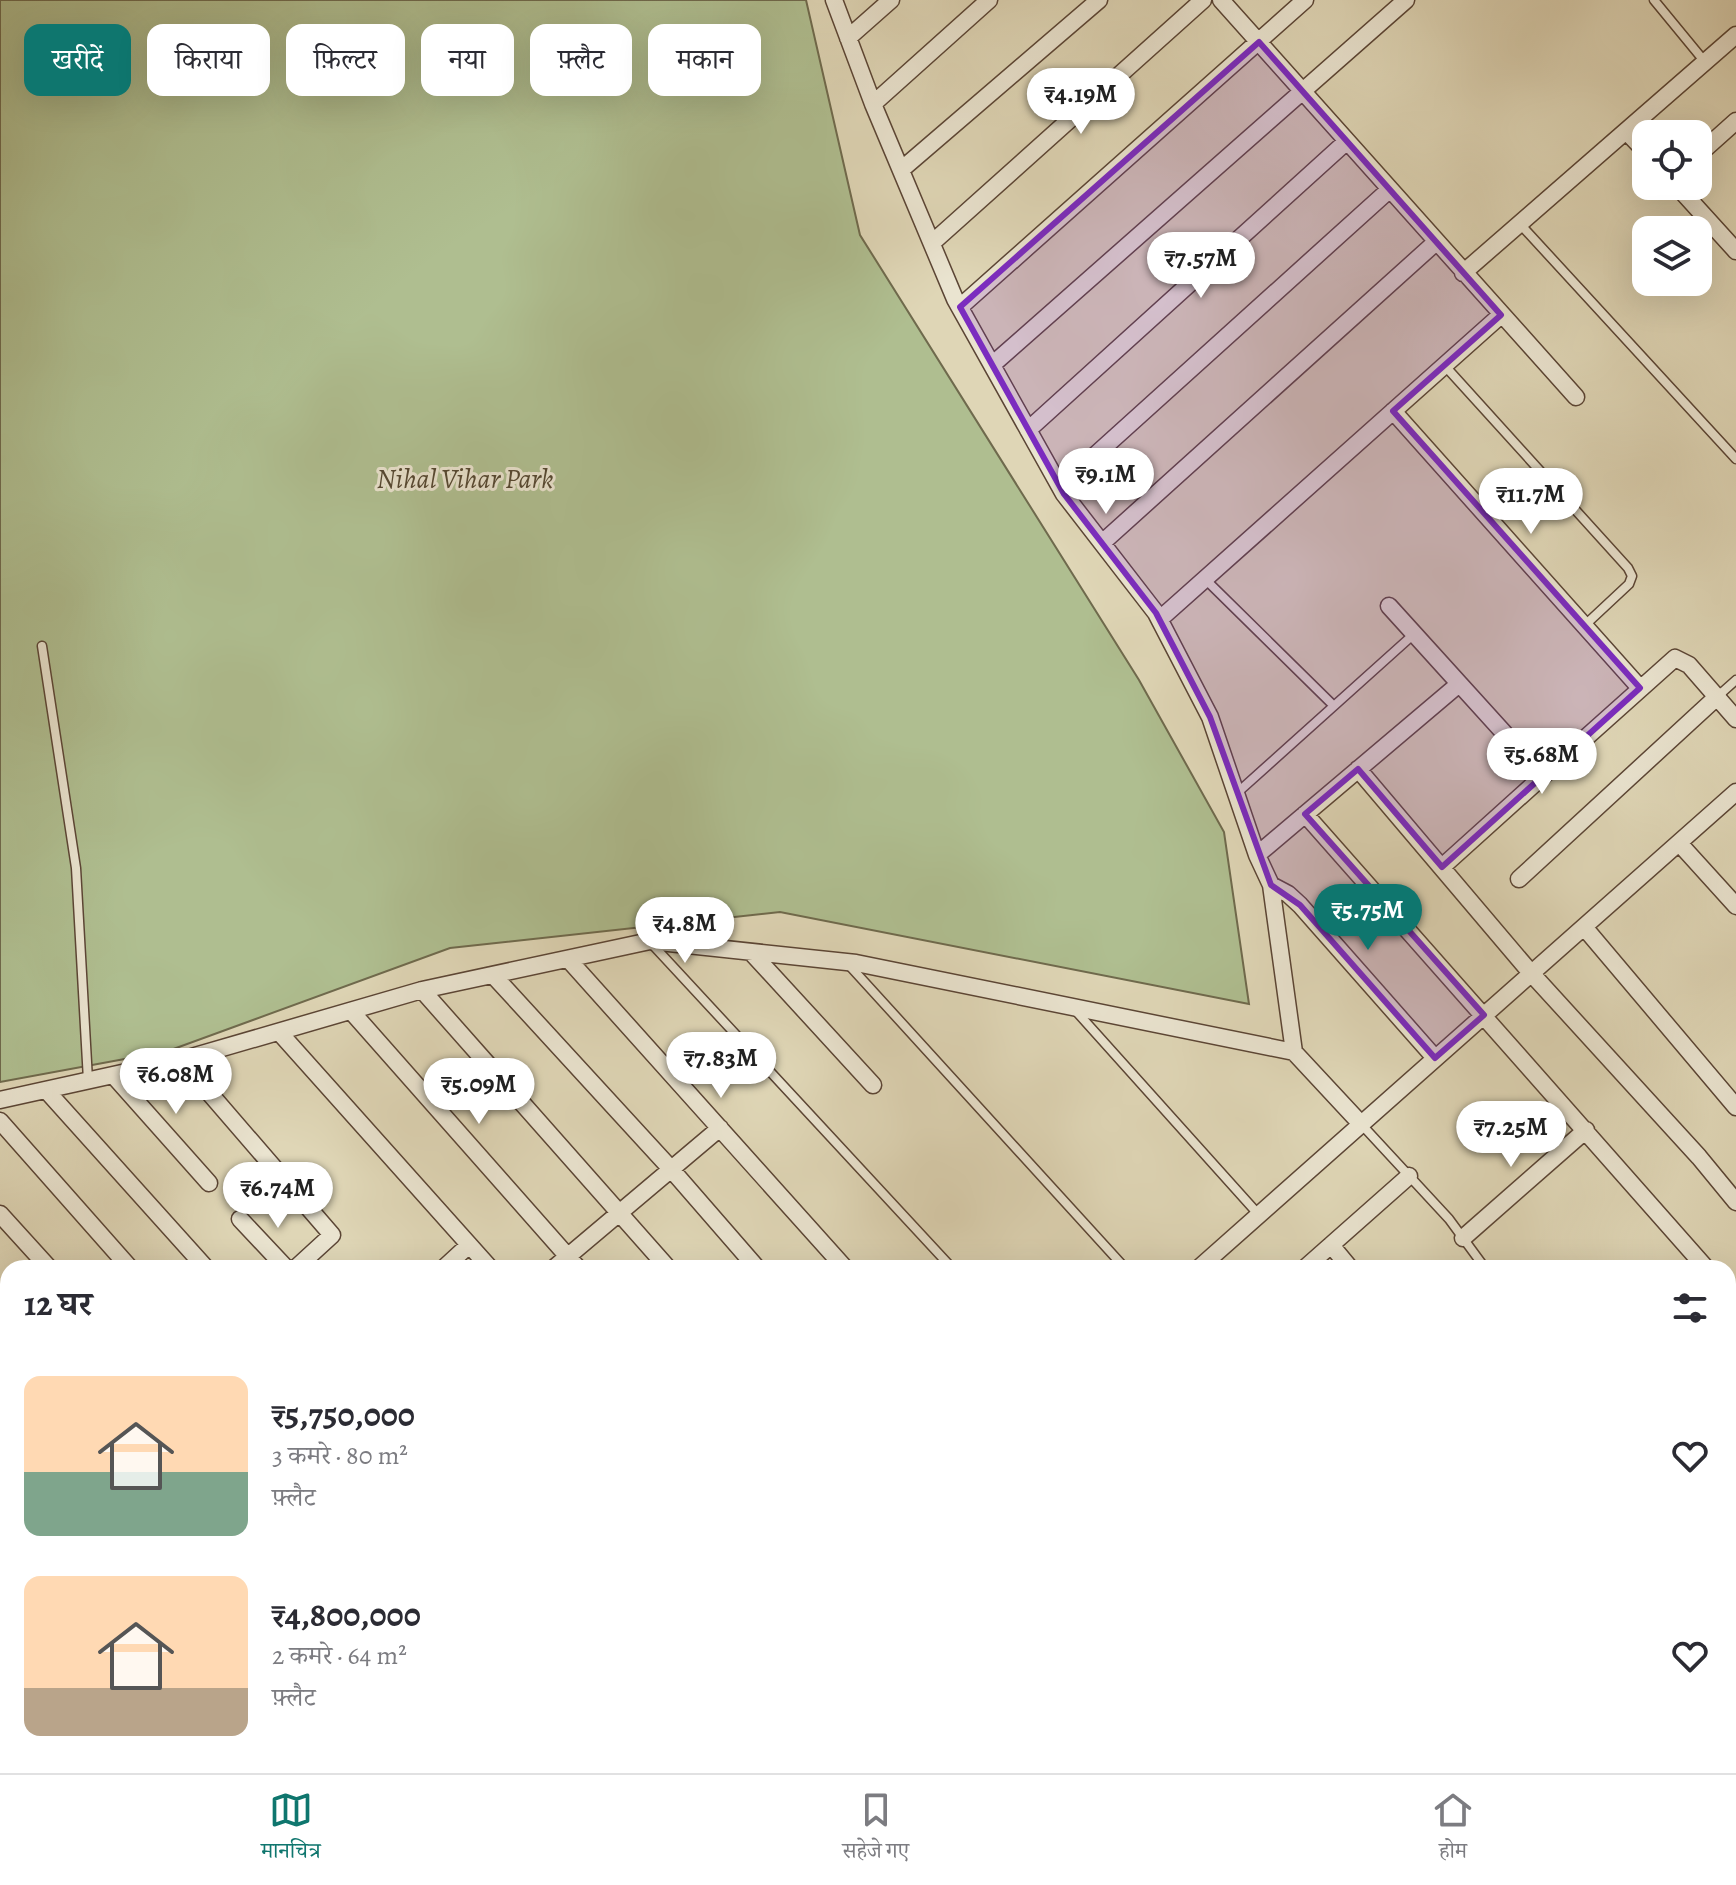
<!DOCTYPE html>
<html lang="hi">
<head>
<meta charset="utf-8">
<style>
	:root { --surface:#fff; --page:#f2f2f3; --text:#2b2b33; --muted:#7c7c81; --line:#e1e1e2; --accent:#0f766e }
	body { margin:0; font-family:Alegreya,"Noto Serif Devanagari",serif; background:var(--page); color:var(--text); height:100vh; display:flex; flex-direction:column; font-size:30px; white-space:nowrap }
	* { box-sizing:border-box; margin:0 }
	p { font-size:26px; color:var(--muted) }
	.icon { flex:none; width:44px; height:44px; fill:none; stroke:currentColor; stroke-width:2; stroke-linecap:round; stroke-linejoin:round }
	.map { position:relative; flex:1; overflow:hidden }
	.drawer { position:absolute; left:0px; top:1260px; width:1736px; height:514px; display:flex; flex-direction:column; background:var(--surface); border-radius:24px 24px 0 0; box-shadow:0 8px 32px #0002 }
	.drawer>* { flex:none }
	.hud { position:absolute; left:24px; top:24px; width:800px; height:72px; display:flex; gap:16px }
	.tools { position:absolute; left:1632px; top:120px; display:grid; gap:16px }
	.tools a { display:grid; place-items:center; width:80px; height:80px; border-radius:16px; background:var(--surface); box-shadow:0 8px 32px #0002; font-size:40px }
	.price { position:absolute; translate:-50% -68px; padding:0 18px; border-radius:28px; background:#fff; color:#222; font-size:26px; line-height:52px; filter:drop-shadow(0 2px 4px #0008) }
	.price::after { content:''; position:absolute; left:50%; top:48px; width:24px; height:18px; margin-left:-12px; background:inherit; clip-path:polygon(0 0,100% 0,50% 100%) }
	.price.on { background:var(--accent); color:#fff }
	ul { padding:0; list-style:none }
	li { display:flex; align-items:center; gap:24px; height:200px; padding:0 24px }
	li span { display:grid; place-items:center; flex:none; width:224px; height:160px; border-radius:16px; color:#555 }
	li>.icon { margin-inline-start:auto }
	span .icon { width:96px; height:96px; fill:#fffc; stroke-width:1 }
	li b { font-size:34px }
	h2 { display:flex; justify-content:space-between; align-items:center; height:96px; padding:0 24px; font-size:34px }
	.pill { padding:0 28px; border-radius:16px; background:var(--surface); box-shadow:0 8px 32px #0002; font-size:28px; line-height:72px }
	.pill.on { background:var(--accent); color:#fff }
	.menu { display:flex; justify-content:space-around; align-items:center; height:112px; border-top:2px solid var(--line); background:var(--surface); font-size:22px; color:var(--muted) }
	.menu a { display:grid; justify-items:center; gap:4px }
	.menu .on { color:var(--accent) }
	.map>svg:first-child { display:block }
</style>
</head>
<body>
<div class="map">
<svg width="1736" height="1773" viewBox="0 0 1736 1773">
	<rect width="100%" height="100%" fill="#dfd6b6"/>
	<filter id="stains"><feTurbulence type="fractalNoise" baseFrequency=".0025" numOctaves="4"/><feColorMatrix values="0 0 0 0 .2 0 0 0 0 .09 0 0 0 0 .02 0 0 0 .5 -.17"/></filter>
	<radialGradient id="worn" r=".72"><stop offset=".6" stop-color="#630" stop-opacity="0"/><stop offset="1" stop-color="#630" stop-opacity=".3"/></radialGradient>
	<path fill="#afbe90" stroke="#6f6a4d" stroke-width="2" d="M 0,0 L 806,0 L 860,235 L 1139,680 L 1224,832 L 1249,1004 L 780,912 L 450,948 L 168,1051 L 0,1082 Z"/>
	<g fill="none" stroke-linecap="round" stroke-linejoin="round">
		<g stroke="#5b4535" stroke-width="11">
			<path id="lane" d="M 1654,0 L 1705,62
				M 1520,224 L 1736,459
				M 1445,366 L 1628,568 L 1632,576 L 1629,584 L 1584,626
				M 1205,579 L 1334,706
				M 42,646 L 76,868 L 88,1080
				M 1718,696 L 1736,680
				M 1237,793 L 1414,634
				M 651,943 L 952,1268
				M 848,964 L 1125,1268
				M 1075,1010 L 1259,1215
				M 1362,1125 L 1449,1219 L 1485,1268
				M 1728,1521 L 1736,1529
				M 1651,1766 L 1658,1773"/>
		</g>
		<g stroke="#5b4535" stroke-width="19">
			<path id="street" d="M 834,0 L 873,104 L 955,299 L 1064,494 L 1156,613 L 1210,717 L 1257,855 L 1271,885 L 1294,1052
				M 1221,0 L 1576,397
				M 848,38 L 891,0
				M 873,104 L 989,0
				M 1626,131 L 1646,152
				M 1698,155 L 1736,121
				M 901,170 L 1099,0
				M 1677,186 L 1736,251
				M 932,243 L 1203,0
				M 1463,273 L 1736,35
				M 960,307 L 1305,0
				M 992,365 L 1406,0
				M 1393,411 L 1640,688
				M 1028,430 L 1347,141
				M 1060,487 L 1389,190
				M 1102,543 L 1436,242
				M 1389,606 L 1543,776 L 1675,658 L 1689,665 L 1736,719
				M 1160,619 L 1501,315
				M 1358,769 L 1531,973 L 1699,1157 L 1736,1202
				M 1305,814 L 1706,1268
				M 1679,843 L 1736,906
				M 1257,855 L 1459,684
				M 1442,867 L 1543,776
				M 1519,879 L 1718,696
				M 1271,885 L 1288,894 L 1300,905 L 1435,1058
				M 1584,927 L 1736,1107
				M 751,952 L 873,1085
				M 568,959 L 845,1268
				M 493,975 L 671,1169 L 757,1268
				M 422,990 L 668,1268
				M 351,1011 L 578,1268
				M 279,1032 L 490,1268
				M 181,1060 L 332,1235 L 296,1268
				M 113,1075 L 209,1183
				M 46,1090 L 206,1268
				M 0,1100 L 181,1060 L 422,990 L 650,941 L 856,963 L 1294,1052 L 1361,1124
				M 0,1121 L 130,1268
				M 0,1214 L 49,1268
				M 240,1219 L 286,1268
				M 1463,1238 L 1586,1130
				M 1331,1245 L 1350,1268
				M 444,1268 L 469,1245
				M 554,1268 L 720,1128
				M 1199,1268 L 1736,792
				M 1305,1268 L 1409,1176
				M 1728,1294 L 1736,1303
				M 0,1313 L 8,1322
				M 0,1376 L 8,1370
				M 1728,1426 L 1736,1434
				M 0,1611 L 8,1620
				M 0,1662 L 8,1655
				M 1728,1699 L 1736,1691
				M 138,1766 L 144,1773
				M 390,1766 L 396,1773
				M 494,1766 L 500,1773
				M 587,1766 L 593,1773
				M 683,1766 L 689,1773
				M 1293,1766 L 1299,1773
				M 1724,1766 L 1732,1773
				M 17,1773 L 25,1766
				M 187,1773 L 195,1766
				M 306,1773 L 313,1766
				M 630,1773 L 638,1766
				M 748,1773 L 756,1766
				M 869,1773 L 877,1766
				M 940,1773 L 947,1766
				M 1036,1773 L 1043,1766
				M 1135,1773 L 1143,1766
				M 1231,1773 L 1239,1766
				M 1344,1773 L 1351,1766
				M 1499,1773 L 1507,1766
				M 1576,1773 L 1584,1766"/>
		</g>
		<use href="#lane" stroke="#eae4d0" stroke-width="8"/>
		<use href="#street" stroke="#eae4d0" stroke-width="16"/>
	</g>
	<path fill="#7b2cbf" fill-opacity="0.2" stroke="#7b2cbf" stroke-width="6" stroke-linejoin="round" d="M 1259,42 L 1501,315 L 1393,411 L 1640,688 L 1442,867 L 1358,769 L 1305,814 L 1484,1015 L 1435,1058 L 1300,905 L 1271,885 L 1210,717 L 1156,613 L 1064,494 L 960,307 Z"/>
	<g text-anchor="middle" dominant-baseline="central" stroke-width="6" stroke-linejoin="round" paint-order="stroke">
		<g font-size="28" font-style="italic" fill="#554832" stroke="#eae4d0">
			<text x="465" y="479">Nihal Vihar Park</text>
		</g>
	</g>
	<rect width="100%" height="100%" filter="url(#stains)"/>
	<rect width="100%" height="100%" fill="url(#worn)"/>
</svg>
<div class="tools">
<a><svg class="icon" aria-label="locate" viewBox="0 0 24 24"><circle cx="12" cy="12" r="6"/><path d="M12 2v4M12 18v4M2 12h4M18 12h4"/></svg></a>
<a><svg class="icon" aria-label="layers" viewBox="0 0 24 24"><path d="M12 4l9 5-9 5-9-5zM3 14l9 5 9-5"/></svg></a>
</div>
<b class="price" style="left:1081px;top:136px">₹4.19M</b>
<b class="price" style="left:1201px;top:300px">₹7.57M</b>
<b class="price" style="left:1106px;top:516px">₹9.1M</b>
<b class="price" style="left:1531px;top:536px">₹11.7M</b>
<b class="price" style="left:1542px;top:796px">₹5.68M</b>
<b class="price on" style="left:1368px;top:952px">₹5.75M</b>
<b class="price" style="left:685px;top:965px">₹4.8M</b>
<b class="price" style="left:721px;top:1100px">₹7.83M</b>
<b class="price" style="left:176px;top:1116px">₹6.08M</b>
<b class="price" style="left:479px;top:1126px">₹5.09M</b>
<b class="price" style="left:1511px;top:1169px">₹7.25M</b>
<b class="price" style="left:278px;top:1230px">₹6.74M</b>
<div class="hud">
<a class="pill on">खरीदें</a>
<a class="pill">किराया</a>
<a class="pill">फ़िल्टर</a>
<a class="pill">नया</a>
<a class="pill">फ़्लैट</a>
<a class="pill">मकान</a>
</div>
<section class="drawer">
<h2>12 घर<svg class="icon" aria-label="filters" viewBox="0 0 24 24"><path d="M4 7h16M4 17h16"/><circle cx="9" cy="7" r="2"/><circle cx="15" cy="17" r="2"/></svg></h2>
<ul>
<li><span style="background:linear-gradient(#ffd9b3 60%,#7fa58c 0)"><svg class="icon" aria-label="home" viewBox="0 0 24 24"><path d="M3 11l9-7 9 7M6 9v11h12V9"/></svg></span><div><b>₹5,750,000</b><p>3 कमरे · 80 m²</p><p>फ़्लैट</p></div><svg class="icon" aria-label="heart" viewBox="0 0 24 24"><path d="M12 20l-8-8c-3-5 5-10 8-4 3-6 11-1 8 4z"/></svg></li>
<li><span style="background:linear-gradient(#ffd9b3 70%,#b9a48a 0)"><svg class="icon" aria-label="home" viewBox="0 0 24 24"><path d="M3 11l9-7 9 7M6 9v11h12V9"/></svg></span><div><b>₹4,800,000</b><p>2 कमरे · 64 m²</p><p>फ़्लैट</p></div><svg class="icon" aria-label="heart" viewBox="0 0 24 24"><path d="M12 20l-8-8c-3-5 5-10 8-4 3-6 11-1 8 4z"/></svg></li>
</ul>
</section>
</div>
<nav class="menu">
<a class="on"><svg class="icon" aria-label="map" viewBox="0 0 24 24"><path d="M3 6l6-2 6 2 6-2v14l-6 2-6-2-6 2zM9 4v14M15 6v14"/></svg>मानचित्र</a>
<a><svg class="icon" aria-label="saved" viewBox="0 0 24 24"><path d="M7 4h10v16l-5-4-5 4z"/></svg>सहेजे गए</a>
<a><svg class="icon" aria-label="home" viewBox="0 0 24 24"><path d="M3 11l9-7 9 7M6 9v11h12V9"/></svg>होम</a>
</nav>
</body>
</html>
